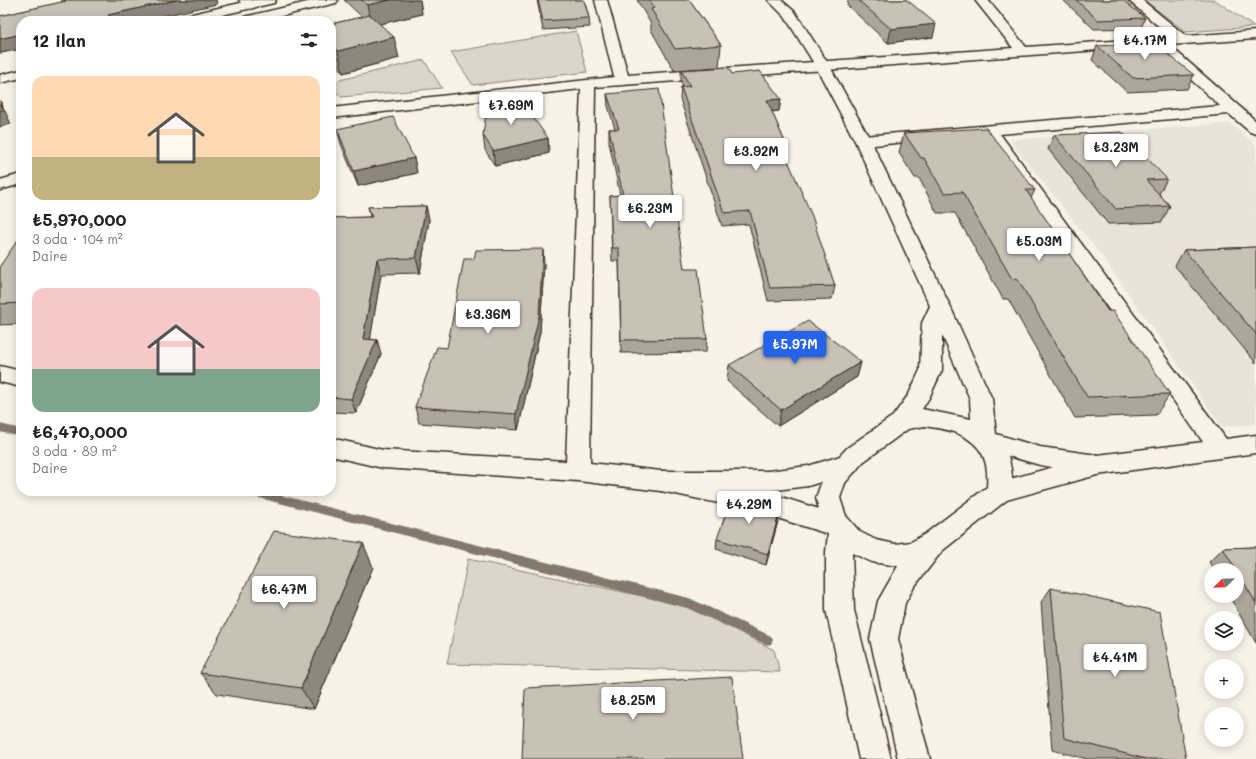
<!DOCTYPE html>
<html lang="tr">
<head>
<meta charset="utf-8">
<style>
	:root { --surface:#fff; --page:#f2f2f2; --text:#202124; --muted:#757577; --accent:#2563eb }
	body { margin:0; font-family:Mali,sans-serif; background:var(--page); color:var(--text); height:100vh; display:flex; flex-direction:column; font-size:15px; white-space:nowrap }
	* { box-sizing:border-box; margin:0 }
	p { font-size:13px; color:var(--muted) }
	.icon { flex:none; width:22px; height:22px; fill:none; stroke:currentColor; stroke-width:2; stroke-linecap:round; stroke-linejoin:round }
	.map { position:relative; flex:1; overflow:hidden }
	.side { position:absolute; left:16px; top:16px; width:320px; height:480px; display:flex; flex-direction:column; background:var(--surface); border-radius:16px; box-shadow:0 2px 10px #0003 }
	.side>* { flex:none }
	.needle { width:26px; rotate:247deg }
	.buttons { position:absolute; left:1204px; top:563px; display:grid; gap:8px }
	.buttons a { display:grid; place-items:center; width:40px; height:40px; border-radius:50%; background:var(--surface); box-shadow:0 2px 10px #0003; font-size:20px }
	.price { position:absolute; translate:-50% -34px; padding:0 9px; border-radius:4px; background:#fff; color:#222; font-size:13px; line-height:26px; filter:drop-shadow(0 1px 2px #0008) }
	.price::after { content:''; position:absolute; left:50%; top:24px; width:12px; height:9px; margin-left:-6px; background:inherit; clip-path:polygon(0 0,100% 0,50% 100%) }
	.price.on { background:var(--accent); color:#fff }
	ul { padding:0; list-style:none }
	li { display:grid; align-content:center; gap:8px; height:212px; padding:0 16px }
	li span { display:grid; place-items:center; height:124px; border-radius:12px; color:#555 }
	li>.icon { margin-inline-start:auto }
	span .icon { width:72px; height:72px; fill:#fffc; stroke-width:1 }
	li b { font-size:17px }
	h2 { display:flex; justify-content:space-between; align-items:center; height:48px; padding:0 16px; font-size:17px }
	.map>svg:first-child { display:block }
</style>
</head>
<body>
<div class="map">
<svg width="1256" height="759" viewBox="0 0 1256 759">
	<rect width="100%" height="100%" fill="#f7f3e8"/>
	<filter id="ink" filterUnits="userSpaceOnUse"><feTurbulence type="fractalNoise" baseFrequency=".025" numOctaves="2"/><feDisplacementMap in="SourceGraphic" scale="8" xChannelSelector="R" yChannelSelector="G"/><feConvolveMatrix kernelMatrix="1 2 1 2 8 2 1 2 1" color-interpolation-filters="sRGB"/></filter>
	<g filter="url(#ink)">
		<path fill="#e9e4d9" d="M 1230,123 L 1256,145 L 1256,424 L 1222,427 L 1101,255 L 1009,140 Z"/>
		<path fill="#dbd6cb" stroke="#8b8074" d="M 1144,0 L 1215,0 L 1254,27 L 1186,32 Z
			M 576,31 L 587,72 L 473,85 L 451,52 Z
			M 424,60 L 442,88 L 341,97 L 331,86 L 331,82 Z
			M 468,559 L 689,606 L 774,650 L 780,672 L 447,664 Z"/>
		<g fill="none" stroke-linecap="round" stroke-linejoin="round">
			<path fill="#84786c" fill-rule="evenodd" d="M 0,424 L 21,429 L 21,437 L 0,432 Z
				M 243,491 L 264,491 L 689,598 L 771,636 L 773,640 L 771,644 L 767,645 L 687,608 L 248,495 L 244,494 Z"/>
			<g stroke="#3b2a1e" stroke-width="3">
				<path id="minor" d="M 239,0 L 252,0 L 255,5 L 253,8 C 246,10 243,6 239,0 Z
					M 595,0 L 607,0 L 628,75 L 1013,48 L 975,0 L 988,0 L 1026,47 L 1171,37 L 1128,0 L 1142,0 L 1186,36 L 1256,31 L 1256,39 L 1169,45 L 1256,121 L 1256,134 L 1250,132 L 1229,114 L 1000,134 L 1226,439 L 1256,435 L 1256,453 L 1097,475 L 999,502 L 990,499 L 987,492 L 990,485 L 999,482 L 1097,455 L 1203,442 L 985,135 L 863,146 L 857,144 L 855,141 L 857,138 L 863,136 L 1220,106 L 1154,46 L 595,87 L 590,463 L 661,471 L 768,471 L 808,466 L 847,454 L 856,457 L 859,464 L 856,471 L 808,486 L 768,491 L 661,491 L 578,481 L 383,468 L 331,456 L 331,438 L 383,450 L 566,461 L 581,89 L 331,118 L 331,108 L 614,77 Z
					M 21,174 L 21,184 L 0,190 L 0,180 Z
					M 0,366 L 21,371 L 21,387 L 0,382 Z"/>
			</g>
			<g stroke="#3b2a1e" stroke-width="3">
				<path id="tertiary" d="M 768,0 L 781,0 L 795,12 L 829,65 L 871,141 L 950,306 L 992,399 L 996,434 L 1040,447 L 1097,455 L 1106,458 L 1109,465 L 1106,472 L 1097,475 L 1040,465 L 1008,456 C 1012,470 1015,486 1008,499 L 942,551 L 914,587 L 905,603 L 898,639 L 930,759 L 898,759 L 870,639 L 878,601 L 898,566 L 872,562 L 852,553 L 854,610 L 891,759 L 859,759 L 826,610 L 826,552 L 828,534 L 752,510 L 661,491 L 652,488 L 649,481 L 652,474 L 661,471 L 706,479 L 775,495 L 819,509 L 816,498 L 825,472 L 847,448 L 893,416 L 909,394 L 920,370 L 922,323 L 930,306 L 855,141 L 815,65 L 785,17 ZM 942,335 L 970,399 L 971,419 L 922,409 L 929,398 L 942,370 ZM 925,426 C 935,428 949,429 959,434 C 983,445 989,462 987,487 L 925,534 L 911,542 L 895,544 L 876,540 L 860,532 L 846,516 L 840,498 L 845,483 L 863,462 L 908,429 Z"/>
			</g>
			<g stroke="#3b2a1e" stroke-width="3">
				<path id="secondary" d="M 254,0 L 276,0 L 274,3 L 196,21 L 173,21 L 174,18 Z
					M 316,0 L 338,0 L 336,3 L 261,21 L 243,20 L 244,17 Z
					M 21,70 L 21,78 L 0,83 L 0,75 Z"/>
			</g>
			<use href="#minor" fill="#f7f3e8" fill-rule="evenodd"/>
			<use href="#tertiary" fill="#f7f3e8" fill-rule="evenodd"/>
			<use href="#secondary" fill="#f7f3e8" fill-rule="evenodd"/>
		</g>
		<path fill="#aca69d" stroke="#3b2a1e" d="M 61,0 L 216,0 L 217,4 L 21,21 L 21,49 L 0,53 L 0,16 L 63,2 Z
			M 344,0 L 420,0 L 422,14 L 380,24 L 399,58 L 343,73 L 331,60 L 331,24 L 362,17 Z
			M 537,0 L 584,0 L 589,18 L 590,27 L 543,30 Z
			M 637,0 L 689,0 L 721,45 L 719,67 L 674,70 L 651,30 L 651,24 Z
			M 848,0 L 907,0 L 933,37 L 888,43 L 847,5 Z
			M 1063,0 L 1123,0 L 1145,18 L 1141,28 L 1094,29 Z
			M 1097,46 L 1194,75 L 1187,89 L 1127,92 L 1092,60 Z
			M 681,70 L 732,74 L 781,99 L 779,111 L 772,112 L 787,147 L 786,156 L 835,286 L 832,299 L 768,301 L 749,224 L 722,226 L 680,99 L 681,87 L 683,87 L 681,82 Z
			M 607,94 L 684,269 L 707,339 L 706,352 L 621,353 L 619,261 L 612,261 L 610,196 L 620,195 L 609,142 L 609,129 L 615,129 L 608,106 Z
			M 337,129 L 414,158 L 417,173 L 358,186 L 341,144 Z
			M 904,133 L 1035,190 L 1031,198 L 1108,311 L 1170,394 L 1156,415 L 1075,418 L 1008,299 L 1003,299 L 955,213 L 937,213 L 919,178 L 915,178 L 899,153 Z
			M 483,135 L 548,138 L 549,153 L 495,166 L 485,150 Z
			M 1054,135 L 1167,179 L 1159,194 L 1170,206 L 1162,222 L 1108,224 L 1048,149 Z
			M 426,206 L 429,220 L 420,273 L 381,274 L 370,339 L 377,340 L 381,354 L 356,413 L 331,412 L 331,218 L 370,217 L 368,207 Z
			M 21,241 L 21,324 L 0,325 L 0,266 Z
			M 1256,247 L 1256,363 L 1175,266 L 1184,250 Z
			M 544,264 L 540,332 L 518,430 L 419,423 L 415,407 L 447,348 Z
			M 861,362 L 857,377 L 778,426 L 727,381 L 729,365 Z
			M 780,510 L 778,521 L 766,565 L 716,549 L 717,539 Z
			M 1256,547 L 1256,643 L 1229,596 L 1237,596 L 1237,570 L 1214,570 L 1209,562 L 1223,548 Z
			M 373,567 L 314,709 L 217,694 L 200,673 Z
			M 1051,588 L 1186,759 L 1087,759 L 1052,750 L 1041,602 Z"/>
		<path fill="#8c877f" stroke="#3b2a1e" d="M 176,0 L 216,0 L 217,4 L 141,21 L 111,21 L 108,15 Z
			M 390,0 L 420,0 L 422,14 L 372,26 L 367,5 Z
			M 936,24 L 933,37 L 888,43 L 891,29 Z
			M 21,34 L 21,49 L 0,53 L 0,39 Z
			M 394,37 L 399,58 L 343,73 L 338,51 Z
			M 781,99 L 779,111 L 765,112 L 767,100 Z
			M 0,100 L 11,124 L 0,127 Z
			M 548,138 L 549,153 L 495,166 L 493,151 Z
			M 414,158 L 417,173 L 358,186 L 354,171 Z
			M 426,206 L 429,220 L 420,273 L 416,258 Z
			M 543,249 L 544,264 L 540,332 L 518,430 L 516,414 Z
			M 377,259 L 381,274 L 368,354 L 363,339 Z
			M 377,340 L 381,354 L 356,413 L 351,399 Z
			M 861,362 L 857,377 L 778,426 L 781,410 Z
			M 780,510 L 778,521 L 766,565 L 768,554 Z
			M 363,543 L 373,567 L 314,709 L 301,688 Z"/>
		<path fill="#c8c1b6" stroke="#3b2a1e" d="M 65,0 L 176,0 L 108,15 L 113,21 L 21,21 L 21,34 L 0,39 L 0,16 L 66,1 Z
			M 361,0 L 390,0 L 367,5 Z
			M 538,0 L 584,0 L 589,18 L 543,21 Z
			M 649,0 L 689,0 L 721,45 L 675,49 L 651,9 L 654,8 Z
			M 858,0 L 907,0 L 936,24 L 891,29 Z
			M 1076,0 L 1123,0 L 1145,18 L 1098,20 Z
			M 370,15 L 394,37 L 338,51 L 331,44 L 331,24 Z
			M 1154,43 L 1194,75 L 1133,78 L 1097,46 Z
			M 728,67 L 732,74 L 760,71 L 781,99 L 767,100 L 787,147 L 782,147 L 812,216 L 835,286 L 770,288 L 750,211 L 724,213 L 681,87 L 690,86 L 681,70 Z
			M 659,89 L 684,269 L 698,269 L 707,339 L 621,340 L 619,248 L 612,248 L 610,196 L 623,195 L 609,129 L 619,129 L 607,94 Z
			M 520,100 L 548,138 L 493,151 L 483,135 L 487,107 Z
			M 0,104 L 3,110 L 0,111 Z
			M 393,117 L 414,158 L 354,171 L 337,129 Z
			M 986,128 L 1035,190 L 1026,190 L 1108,311 L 1113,311 L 1170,394 L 1087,397 L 1017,278 L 1012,279 L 962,192 L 944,193 L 924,158 L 921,158 L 904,133 Z
			M 1122,132 L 1167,179 L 1146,180 L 1170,206 L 1116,209 L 1054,135 Z
			M 426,206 L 416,258 L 377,259 L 363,339 L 377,340 L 351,399 L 331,397 L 331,218 L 372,217 L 368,207 Z
			M 17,241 L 21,241 L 21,303 L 0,304 L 0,266 Z
			M 1256,247 L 1256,334 L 1184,250 Z
			M 543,249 L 539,316 L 516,414 L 415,407 L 437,347 L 447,348 L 464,259 L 474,259 L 476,250 Z
			M 808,321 L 861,362 L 781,410 L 729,365 Z
			M 732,496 L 780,510 L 768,554 L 717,539 Z
			M 274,531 L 363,543 L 301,688 L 200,673 Z
			M 1256,547 L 1256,603 L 1237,571 L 1237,570 L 1236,570 L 1223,548 Z
			M 1051,588 L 1160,612 L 1186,759 L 1146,759 L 1064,738 Z
			M 732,677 L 743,759 L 522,759 L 525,688 Z"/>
	</g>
</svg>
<div class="buttons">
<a><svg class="needle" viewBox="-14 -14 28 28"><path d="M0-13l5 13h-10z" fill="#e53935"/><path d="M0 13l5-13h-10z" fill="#757577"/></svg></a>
<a><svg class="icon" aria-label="layers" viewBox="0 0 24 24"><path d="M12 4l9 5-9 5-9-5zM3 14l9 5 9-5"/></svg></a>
<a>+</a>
<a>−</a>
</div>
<b class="price" style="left:1145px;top:61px">₺4.17M</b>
<b class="price" style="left:511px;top:126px">₺7.69M</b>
<b class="price" style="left:1116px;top:168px">₺3.23M</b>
<b class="price" style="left:756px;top:172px">₺3.92M</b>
<b class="price" style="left:650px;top:229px">₺6.23M</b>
<b class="price" style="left:1039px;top:262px">₺5.03M</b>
<b class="price" style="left:488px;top:335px">₺3.36M</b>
<b class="price on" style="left:795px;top:365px">₺5.97M</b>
<b class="price" style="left:749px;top:525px">₺4.29M</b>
<b class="price" style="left:284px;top:610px">₺6.47M</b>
<b class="price" style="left:1115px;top:678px">₺4.41M</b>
<b class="price" style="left:633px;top:721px">₺8.25M</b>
<section class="side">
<h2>12 ilan<svg class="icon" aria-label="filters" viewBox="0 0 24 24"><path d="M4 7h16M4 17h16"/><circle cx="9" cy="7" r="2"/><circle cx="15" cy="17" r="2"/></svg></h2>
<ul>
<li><span style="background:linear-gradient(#ffd9b3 65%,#c2b280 0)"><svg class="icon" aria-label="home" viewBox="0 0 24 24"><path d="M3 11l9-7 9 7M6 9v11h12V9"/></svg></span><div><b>₺5,970,000</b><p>3 oda · 104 m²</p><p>Daire</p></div></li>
<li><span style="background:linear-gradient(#f6c9c9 65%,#7fa58c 0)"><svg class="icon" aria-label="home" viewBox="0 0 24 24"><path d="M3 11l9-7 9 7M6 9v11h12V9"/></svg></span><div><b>₺6,470,000</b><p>3 oda · 89 m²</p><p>Daire</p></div></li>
</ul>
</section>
</div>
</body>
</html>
